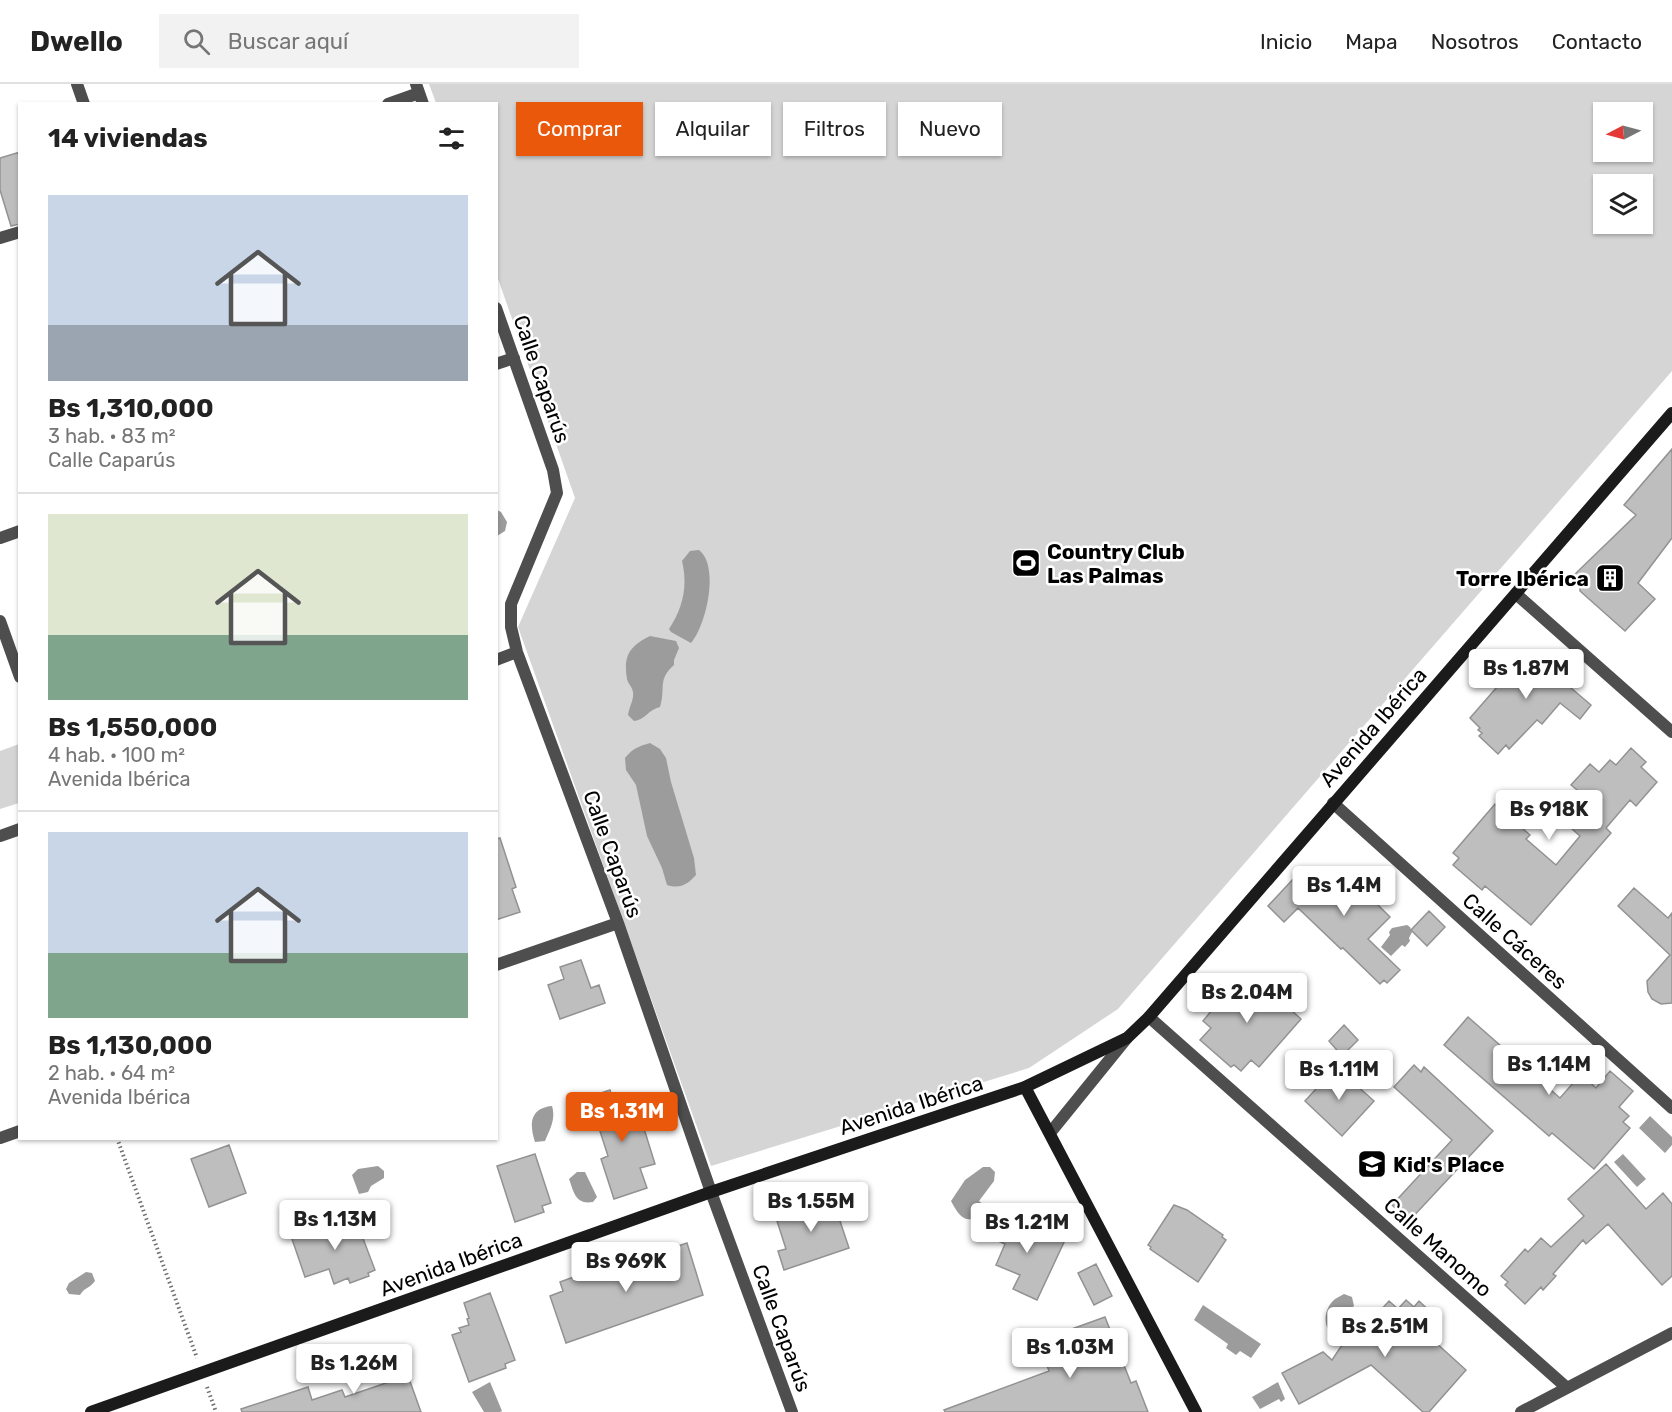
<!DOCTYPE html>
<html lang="es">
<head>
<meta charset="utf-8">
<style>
	:root { --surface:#fff; --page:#f2f2f2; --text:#222; --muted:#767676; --line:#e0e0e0; --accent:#ea580c }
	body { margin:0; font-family:Rubik,sans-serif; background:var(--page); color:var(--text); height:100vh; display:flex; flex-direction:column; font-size:22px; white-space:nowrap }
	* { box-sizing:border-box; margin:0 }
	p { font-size:20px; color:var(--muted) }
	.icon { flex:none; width:33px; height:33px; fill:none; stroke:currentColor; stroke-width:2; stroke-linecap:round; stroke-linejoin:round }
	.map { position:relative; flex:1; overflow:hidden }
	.side { position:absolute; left:18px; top:18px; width:480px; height:1038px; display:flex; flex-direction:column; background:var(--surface); border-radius:0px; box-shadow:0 2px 4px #0004 }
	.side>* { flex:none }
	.banner { position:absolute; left:516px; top:18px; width:570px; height:54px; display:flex; gap:12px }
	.needle { width:39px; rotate:264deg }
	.tools { position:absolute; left:1593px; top:18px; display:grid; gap:12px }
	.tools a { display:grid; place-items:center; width:60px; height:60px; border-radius:0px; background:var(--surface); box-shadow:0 2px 4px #0004; font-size:30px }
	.price { position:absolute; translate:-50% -51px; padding:0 14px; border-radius:6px; background:#fff; color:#222; font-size:20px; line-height:39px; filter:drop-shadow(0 2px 3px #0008) }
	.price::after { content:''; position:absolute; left:50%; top:36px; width:18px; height:14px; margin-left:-9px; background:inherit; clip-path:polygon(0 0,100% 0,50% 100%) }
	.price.current { background:var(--accent); color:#fff }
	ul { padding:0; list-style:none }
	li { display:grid; align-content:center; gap:12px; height:318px; padding:0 30px }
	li+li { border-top:2px solid var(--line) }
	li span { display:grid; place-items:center; height:186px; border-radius:0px; color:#555 }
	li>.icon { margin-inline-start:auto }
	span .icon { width:108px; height:108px; fill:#fffc; stroke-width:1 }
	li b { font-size:26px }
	h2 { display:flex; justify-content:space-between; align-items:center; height:72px; padding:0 30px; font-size:26px }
	.chip { padding:0 21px; border-radius:0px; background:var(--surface); box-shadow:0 2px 4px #0004; font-size:21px; line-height:54px }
	.chip.current { background:var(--accent); color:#fff }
	header { display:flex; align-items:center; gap:36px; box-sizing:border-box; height:84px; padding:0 30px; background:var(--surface); border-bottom:2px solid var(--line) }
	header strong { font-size:28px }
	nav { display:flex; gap:33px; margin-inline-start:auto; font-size:21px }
	.search { width:420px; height:54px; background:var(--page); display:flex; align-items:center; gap:15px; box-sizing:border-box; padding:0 21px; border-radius:0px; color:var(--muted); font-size:22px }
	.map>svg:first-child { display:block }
</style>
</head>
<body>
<header>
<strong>Dwello</strong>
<div class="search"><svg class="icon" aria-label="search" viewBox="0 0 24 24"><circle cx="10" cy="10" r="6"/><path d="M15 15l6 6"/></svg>Buscar aquí</div>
<nav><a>Inicio</a><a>Mapa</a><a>Nosotros</a><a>Contacto</a></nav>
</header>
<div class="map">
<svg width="1672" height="1328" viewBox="0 0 1672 1328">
	<rect width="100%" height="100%" fill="#fff"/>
	<path fill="#d5d5d5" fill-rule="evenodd" d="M 429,0 L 1672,0 L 1672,287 L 1118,925 L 1029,984 L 711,1082 L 518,543 L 575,414 L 497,192 L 496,20 L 436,19 ZM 1604,28 L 1642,28 L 1642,68 L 1604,68 ZM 1604,100 L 1642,100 L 1642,140 L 1604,140 Z
		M 19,660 L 19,719 L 0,725 L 0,667 Z"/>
	<path fill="#9c9c9c" d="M 497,426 L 501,428 L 507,438 L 505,447 L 497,452 Z
		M 699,466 C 720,482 706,542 691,559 L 671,548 L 669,545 C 683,524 688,502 682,477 L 690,467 Z
		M 650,552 L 676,557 L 679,564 L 674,576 L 674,581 C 657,596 666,604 660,623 C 649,625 645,636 634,637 L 628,631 C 629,623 634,616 633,608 C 632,602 628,600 627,595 C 623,571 630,562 650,552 Z
		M 650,659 L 660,665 L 666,674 L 671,698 L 694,774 L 696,791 C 687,801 680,805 667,801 L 662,784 L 647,752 L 636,701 L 626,686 L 625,674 C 632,665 639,662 650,659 Z
		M 1407,841 L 1410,843 L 1412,848 L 1409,854 L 1410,857 L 1405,863 L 1402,861 L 1391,872 L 1381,863 L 1390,851 L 1389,848 L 1392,844 Z
		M 552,1022 C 556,1035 550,1045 545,1057 L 535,1058 C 529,1040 530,1024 552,1022 Z
		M 1650,1032 L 1672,1053 L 1672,1061 L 1665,1069 L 1639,1044 Z
		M 1623,1070 L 1646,1095 L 1637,1103 L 1614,1078 Z
		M 378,1082 L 384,1087 L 384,1094 L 371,1102 L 368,1108 L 359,1110 L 352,1091 L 358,1085 Z
		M 983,1083 L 990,1083 L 995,1088 L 994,1097 L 979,1117 L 985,1122 L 985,1128 C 967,1141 961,1136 951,1117 L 965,1096 Z
		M 577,1088 L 585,1088 L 597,1113 L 593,1118 C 576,1121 574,1109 569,1095 Z
		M 86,1188 L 92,1189 L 95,1197 C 90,1204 84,1204 80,1211 L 69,1210 L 66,1205 L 69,1199 Z
		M 1344,1210 L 1352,1213 L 1354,1222 L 1349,1226 L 1349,1236 L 1342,1253 C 1322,1253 1321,1226 1335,1215 C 1338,1213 1341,1212 1344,1210 Z
		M 1203,1221 L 1261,1260 L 1251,1274 L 1240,1267 L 1236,1271 L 1226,1264 L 1228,1260 L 1194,1236 Z
		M 490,1298 L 502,1327 L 500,1328 L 484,1328 L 472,1308 Z
		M 1278,1298 L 1285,1315 L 1281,1318 L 1279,1315 L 1260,1325 L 1252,1313 Z"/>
	<path fill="#bebebe" stroke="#929292" stroke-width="1.5" d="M 20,68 L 20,140 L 11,142 L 0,106 L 0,74 Z
		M 1672,365 L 1672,454 L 1638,499 L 1655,515 L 1625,547 L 1580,507 L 1580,498 L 1575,490 L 1636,431 L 1624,421 Z
		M 1516,569 L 1525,578 L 1532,570 L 1547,583 L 1556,573 L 1580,594 L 1571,604 L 1591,621 L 1580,635 L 1560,619 L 1542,640 L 1537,636 L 1509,665 L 1506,661 L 1498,670 L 1479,652 L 1482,649 L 1478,646 L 1480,644 L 1470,634 L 1504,595 L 1498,589 Z
		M 1631,664 L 1646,678 L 1641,683 L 1657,698 L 1636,722 L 1630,716 L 1606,744 L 1611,749 L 1531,841 L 1485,802 L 1482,806 L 1453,781 L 1459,774 L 1453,769 L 1495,720 L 1530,751 L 1526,755 L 1556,781 L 1580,752 L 1571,744 L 1593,719 L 1571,701 L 1590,680 L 1599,688 L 1610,676 L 1616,681 Z
		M 500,754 L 516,803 L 512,805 L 520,828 L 496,836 L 496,755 Z
		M 1359,784 L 1388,812 L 1378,821 L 1390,833 L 1368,855 L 1400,886 L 1387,899 L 1384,896 L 1380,900 L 1343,864 L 1341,865 L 1298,824 L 1284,838 L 1268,822 L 1295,793 L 1316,813 L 1338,789 L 1346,797 Z
		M 1634,804 L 1668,834 L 1672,829 L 1672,919 L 1661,920 L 1652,915 L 1648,908 L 1647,897 L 1670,871 L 1618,822 Z
		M 1429,827 L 1445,843 L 1427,862 L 1411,846 Z
		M 581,876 L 591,904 L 599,901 L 605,919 L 560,935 L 548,901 L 564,895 L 560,883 Z
		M 1250,893 L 1263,904 L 1266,900 L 1291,922 L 1289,924 L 1301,935 L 1259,983 L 1251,976 L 1241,987 L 1234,981 L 1231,983 L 1200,956 L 1211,944 L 1203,937 L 1212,926 L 1206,921 L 1226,898 L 1237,907 Z
		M 1468,933 L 1560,1014 L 1581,990 L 1596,1004 L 1610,987 L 1633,1007 L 1619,1023 L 1629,1032 L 1623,1038 L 1630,1044 L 1594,1085 L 1552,1049 L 1549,1052 L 1444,961 Z
		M 1344,941 L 1358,956 L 1342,972 L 1329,957 Z
		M 1414,981 L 1421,988 L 1424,983 L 1493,1047 L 1409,1137 L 1392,1121 L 1452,1056 L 1394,1003 Z
		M 1336,983 L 1374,1017 L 1342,1052 L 1305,1017 Z
		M 610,1006 L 613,1016 L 633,1009 L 655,1080 L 640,1084 L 647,1104 L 614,1115 L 601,1075 L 608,1072 L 589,1013 Z
		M 229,1061 L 246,1109 L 209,1123 L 191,1075 Z
		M 535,1070 L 551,1119 L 542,1122 L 544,1128 L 515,1138 L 497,1082 Z
		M 1606,1080 L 1646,1125 L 1663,1109 L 1672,1120 L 1672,1192 L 1662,1201 L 1608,1140 L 1586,1160 L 1583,1156 L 1553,1190 L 1556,1192 L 1543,1206 L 1541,1203 L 1525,1220 L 1505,1201 L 1508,1198 L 1501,1192 L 1525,1165 L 1528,1168 L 1541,1154 L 1551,1163 L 1584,1132 L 1568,1115 Z
		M 813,1113 L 815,1118 L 832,1113 L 849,1164 L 784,1186 L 778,1167 L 786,1165 L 777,1137 L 798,1130 L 794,1120 Z
		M 1174,1121 L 1187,1126 L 1223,1151 L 1222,1153 L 1226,1156 L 1198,1198 L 1150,1165 L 1151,1163 L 1148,1161 Z
		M 353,1128 L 375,1186 L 368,1189 L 369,1192 L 350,1199 L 348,1194 L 334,1200 L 329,1185 L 305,1193 L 292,1155 L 321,1145 L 319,1140 Z
		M 1005,1129 L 1065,1156 L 1037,1216 L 1013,1205 L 1020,1191 L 996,1181 L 1005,1160 L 994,1155 Z
		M 687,1159 L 703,1211 L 566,1259 L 550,1212 L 563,1207 L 560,1198 L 590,1187 L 592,1191 Z
		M 1096,1180 L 1112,1212 L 1094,1221 L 1078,1189 Z
		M 490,1209 L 515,1276 L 505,1280 L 506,1284 L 469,1298 L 452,1251 L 461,1248 L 459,1244 L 469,1241 L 467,1235 L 469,1234 L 464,1219 Z
		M 1406,1216 L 1414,1223 L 1419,1217 L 1437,1234 L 1424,1248 L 1466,1286 L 1429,1328 L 1423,1328 L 1371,1281 L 1299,1320 L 1282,1289 L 1323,1268 L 1332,1276 L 1340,1264 L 1375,1225 L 1379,1228 L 1389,1217 L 1398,1225 Z
		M 1105,1233 L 1131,1299 L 1136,1297 L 1148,1328 L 945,1328 L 944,1326 L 1049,1287 L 1043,1271 L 1049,1269 L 1044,1255 Z
		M 398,1264 L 421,1328 L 242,1328 L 241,1325 L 308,1303 L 312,1316 L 342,1306 L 345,1313 L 386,1299 L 377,1272 Z"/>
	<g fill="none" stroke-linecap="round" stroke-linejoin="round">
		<path stroke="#707070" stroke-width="4" stroke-dasharray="1.5 3" stroke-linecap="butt" d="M 117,1054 L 197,1274
			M 207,1303 L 216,1328"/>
		<path stroke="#4e4e4e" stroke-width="12" d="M 77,0 L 84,20
			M 416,0 L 423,20
			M 388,20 L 419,9
			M 0,154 L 20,148
			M 496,224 L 553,386 L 557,409 L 511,520 L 511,543 L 517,568 L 618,839 L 711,1108 L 792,1328
			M 496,280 L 514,274
			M 0,454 L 20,447
			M 1516,510 L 1672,648
			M 0,537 L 20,593
			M 496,576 L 517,568
			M 1333,719 L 1672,1024
			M 0,752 L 20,745
			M 496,881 L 618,839
			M 1149,933 L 1566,1303
			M 1050,1049 L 1127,954
			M 0,1054 L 20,1047
			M 1521,1328 L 1672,1249"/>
		<path stroke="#1b1b1b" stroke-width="12" d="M 1025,1003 L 1196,1328
			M 91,1328 L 711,1108 L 1025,1003 L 1127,954 L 1149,933 L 1672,329"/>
	</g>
	<defs>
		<g id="stadium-square" transform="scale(1.5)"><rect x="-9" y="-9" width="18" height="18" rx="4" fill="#000" stroke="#fff"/><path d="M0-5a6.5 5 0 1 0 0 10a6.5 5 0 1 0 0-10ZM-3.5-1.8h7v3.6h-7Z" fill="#fff"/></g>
		<g id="building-square" transform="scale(1.5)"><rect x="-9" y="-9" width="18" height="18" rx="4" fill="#000" stroke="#fff"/><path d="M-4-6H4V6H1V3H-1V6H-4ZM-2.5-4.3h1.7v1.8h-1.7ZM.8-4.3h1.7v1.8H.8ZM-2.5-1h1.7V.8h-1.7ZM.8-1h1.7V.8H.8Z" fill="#fff"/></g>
		<g id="school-square" transform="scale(1.5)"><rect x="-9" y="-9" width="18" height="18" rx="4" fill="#000" stroke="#fff"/><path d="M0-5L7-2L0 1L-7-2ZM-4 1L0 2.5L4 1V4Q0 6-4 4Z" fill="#fff"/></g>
	</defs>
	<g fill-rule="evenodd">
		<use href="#stadium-square" x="1026" y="479"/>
		<use href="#building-square" x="1610" y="494"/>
		<use href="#school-square" x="1372" y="1080"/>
	</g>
	<g text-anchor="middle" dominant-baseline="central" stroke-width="5" stroke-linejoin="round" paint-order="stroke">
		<g font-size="21" fill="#000" stroke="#fff">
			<text transform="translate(542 295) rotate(71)">Calle Caparús</text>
			<text transform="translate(1373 643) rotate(-49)">Avenida Ibérica</text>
			<text transform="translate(613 770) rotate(70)">Calle Caparús</text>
			<text transform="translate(1515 857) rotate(42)">Calle Cáceres</text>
			<text transform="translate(911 1021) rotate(-18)">Avenida Ibérica</text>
			<text transform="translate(1438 1163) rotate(42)">Calle Manomo</text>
			<text transform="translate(451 1180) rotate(-20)">Avenida Ibérica</text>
			<text transform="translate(782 1244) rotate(70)">Calle Caparús</text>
		</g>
		<g font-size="21" font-weight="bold" fill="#000" stroke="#fff" text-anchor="start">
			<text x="1047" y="467">Country Club<tspan x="1047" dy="24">Las Palmas</tspan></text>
			<text x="1589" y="494" text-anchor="end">Torre Ibérica</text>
			<text x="1393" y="1080">Kid's Place</text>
		</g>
	</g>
</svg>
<div class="tools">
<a><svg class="needle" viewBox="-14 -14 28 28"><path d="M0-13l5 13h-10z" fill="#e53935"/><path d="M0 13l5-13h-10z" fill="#767676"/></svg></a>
<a><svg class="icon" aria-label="layers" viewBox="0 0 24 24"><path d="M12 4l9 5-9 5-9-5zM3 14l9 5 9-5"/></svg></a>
</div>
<b class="price" style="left:1526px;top:616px">Bs 1.87M</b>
<b class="price" style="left:1549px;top:757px">Bs 918K</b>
<b class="price" style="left:1344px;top:833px">Bs 1.4M</b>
<b class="price" style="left:1247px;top:940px">Bs 2.04M</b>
<b class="price" style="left:1549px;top:1012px">Bs 1.14M</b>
<b class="price" style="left:1339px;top:1017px">Bs 1.11M</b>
<b class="price current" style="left:622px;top:1059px">Bs 1.31M</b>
<b class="price" style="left:811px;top:1149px">Bs 1.55M</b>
<b class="price" style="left:335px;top:1167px">Bs 1.13M</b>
<b class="price" style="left:1027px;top:1170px">Bs 1.21M</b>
<b class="price" style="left:626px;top:1209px">Bs 969K</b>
<b class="price" style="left:1385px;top:1274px">Bs 2.51M</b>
<b class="price" style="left:1070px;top:1295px">Bs 1.03M</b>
<b class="price" style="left:354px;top:1311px">Bs 1.26M</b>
<div class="banner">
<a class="chip current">Comprar</a>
<a class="chip">Alquilar</a>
<a class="chip">Filtros</a>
<a class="chip">Nuevo</a>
</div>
<section class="side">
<h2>14 viviendas<svg class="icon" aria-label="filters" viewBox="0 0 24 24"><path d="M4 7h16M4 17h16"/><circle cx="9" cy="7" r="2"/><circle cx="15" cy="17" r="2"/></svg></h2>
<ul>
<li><span style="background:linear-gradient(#c9d6e8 70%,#9aa5b1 0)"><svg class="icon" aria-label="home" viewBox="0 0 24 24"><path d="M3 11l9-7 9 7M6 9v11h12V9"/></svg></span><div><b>Bs 1,310,000</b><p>3 hab. · 83 m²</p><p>Calle Caparús</p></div></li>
<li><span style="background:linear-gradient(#dfe7d0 65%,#7fa58c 0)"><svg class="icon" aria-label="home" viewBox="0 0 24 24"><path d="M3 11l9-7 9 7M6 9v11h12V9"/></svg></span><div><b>Bs 1,550,000</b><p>4 hab. · 100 m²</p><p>Avenida Ibérica</p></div></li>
<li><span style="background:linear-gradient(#c9d6e8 65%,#7fa58c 0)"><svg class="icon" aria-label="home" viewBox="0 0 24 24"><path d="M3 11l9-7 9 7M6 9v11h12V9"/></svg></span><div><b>Bs 1,130,000</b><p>2 hab. · 64 m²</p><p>Avenida Ibérica</p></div></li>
</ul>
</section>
</div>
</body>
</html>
